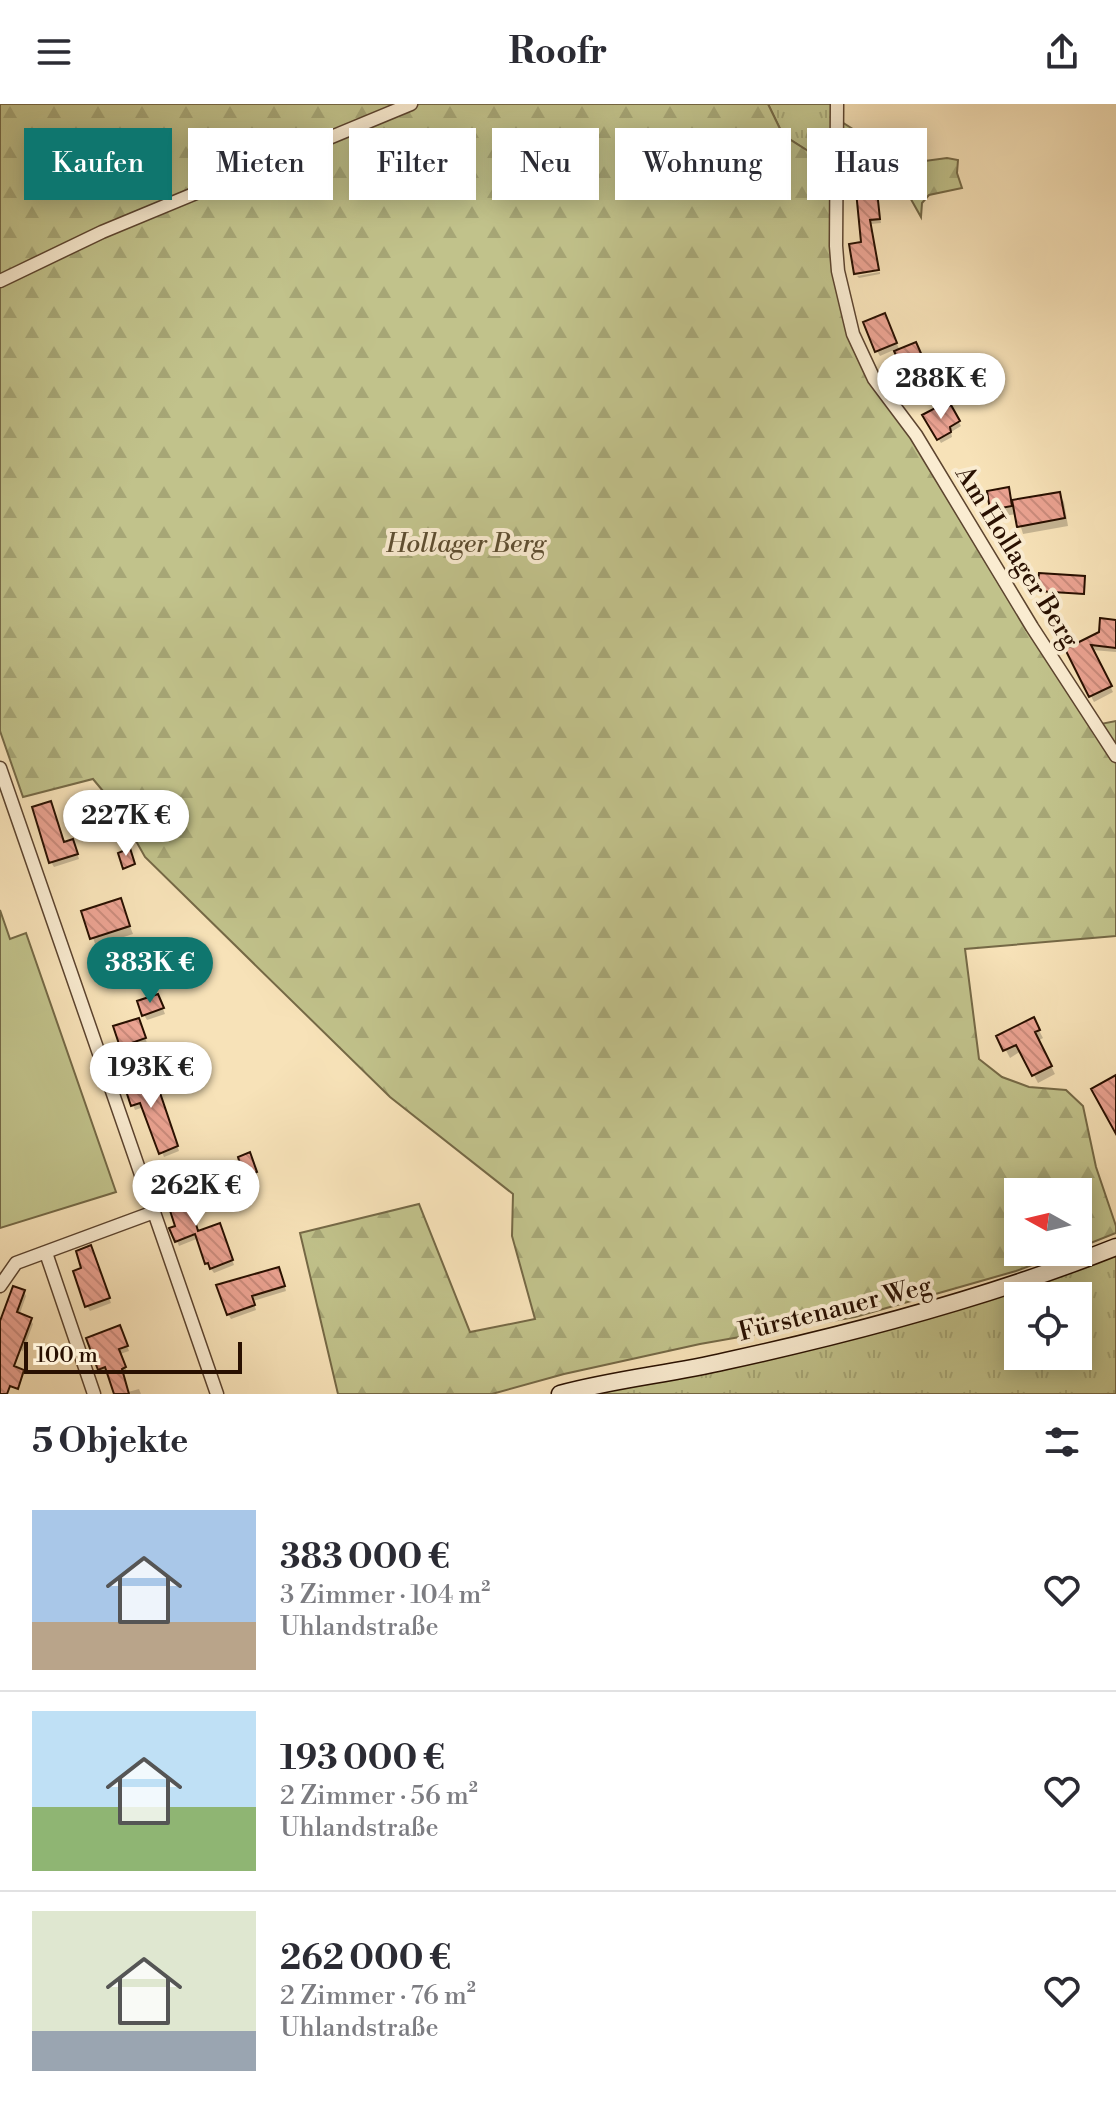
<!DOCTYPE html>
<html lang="de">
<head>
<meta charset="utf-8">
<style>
	:root { --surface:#fff; --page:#f2f2f3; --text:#2b2b33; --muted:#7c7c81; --line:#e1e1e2; --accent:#0f766e }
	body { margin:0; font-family:"Libre Bodoni",serif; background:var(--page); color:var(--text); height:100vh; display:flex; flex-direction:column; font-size:30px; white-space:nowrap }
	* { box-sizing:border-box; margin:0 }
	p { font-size:26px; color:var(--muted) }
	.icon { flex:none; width:44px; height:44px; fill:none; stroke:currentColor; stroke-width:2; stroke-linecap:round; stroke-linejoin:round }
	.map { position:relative; height:1290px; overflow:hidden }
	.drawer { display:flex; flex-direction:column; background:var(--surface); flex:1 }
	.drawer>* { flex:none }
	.top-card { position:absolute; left:24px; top:24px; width:1068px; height:72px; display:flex; gap:16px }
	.needle { width:52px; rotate:278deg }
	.buttons { position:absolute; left:1004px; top:1074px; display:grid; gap:16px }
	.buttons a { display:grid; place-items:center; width:88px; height:88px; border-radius:0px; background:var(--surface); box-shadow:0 4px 20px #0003; font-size:40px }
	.scale { position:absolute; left:24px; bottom:20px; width:218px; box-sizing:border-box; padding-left:8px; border:4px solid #291001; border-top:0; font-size:22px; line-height:28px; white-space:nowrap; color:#291001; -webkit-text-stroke:6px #faecd1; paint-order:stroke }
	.price { position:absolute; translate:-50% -68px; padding:0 18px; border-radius:28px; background:#fff; color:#222; font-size:26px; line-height:52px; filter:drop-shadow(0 2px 4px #0008) }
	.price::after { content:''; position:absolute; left:50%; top:48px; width:24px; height:18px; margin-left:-12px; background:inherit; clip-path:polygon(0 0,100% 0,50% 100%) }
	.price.active { background:var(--accent); color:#fff }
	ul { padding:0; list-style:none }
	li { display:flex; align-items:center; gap:24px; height:200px; padding:0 32px }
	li+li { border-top:2px solid var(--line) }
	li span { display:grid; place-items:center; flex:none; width:224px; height:160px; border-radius:0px; color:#555 }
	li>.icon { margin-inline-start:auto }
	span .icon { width:96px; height:96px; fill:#fffc; stroke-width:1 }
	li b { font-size:34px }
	h2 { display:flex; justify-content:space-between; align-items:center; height:96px; padding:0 32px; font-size:34px }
	.chip { padding:0 28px; border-radius:0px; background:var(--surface); box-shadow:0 4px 20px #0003; font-size:28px; line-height:72px }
	.chip.active { background:var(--accent); color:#fff }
	header { display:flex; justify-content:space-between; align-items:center; height:104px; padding:0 32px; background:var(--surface); font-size:36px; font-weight:700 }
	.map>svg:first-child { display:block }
</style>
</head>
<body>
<header><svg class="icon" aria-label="menu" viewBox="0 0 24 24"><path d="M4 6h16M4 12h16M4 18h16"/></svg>Roofr<svg class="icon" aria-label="share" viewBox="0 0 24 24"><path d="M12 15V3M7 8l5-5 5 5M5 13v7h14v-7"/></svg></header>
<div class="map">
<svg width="1116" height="1290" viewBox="0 0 1116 1290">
	<defs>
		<pattern id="grass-tufts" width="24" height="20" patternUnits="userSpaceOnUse" patternTransform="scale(2)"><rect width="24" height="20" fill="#c1c28b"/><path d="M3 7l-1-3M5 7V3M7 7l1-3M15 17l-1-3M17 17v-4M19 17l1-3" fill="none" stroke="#a6a676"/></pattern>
		<pattern id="forest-firs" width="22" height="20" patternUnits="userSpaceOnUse" patternTransform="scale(2)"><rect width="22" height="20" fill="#c1c28b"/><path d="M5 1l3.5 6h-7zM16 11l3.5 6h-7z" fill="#a6a676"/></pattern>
		<pattern id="building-back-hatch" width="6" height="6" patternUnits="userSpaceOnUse" patternTransform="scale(2)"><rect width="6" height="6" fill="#eba392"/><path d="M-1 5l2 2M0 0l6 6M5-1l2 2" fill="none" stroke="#ca8b7c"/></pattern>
	</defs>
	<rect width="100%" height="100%" fill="#f7e2b8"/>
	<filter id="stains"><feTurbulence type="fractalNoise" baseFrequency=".0025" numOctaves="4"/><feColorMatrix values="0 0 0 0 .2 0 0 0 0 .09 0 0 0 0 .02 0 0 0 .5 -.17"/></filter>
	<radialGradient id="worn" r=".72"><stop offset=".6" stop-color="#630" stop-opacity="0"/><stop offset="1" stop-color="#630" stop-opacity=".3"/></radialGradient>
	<path fill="url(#grass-tufts)" stroke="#756946" stroke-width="2" fill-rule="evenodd" d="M 768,0 L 837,0 L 836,65 L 783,31 Z
		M 1116,1143 L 1116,1290 L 586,1290 L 749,1252 ZM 1018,1192 L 1078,1192 L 1078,1252 L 1018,1252 Z"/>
	<path fill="url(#forest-firs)" stroke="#756946" stroke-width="2" d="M 0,0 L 768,0 L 783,31 L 835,64 L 837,15 L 859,29 L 866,42 L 874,51 L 910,59 L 947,54 L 958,56 L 957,69 L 962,84 L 929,91 L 922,99 L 921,113 L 908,90 L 865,70 L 836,65 L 836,142 L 853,230 L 1096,621 L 1116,617 L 1116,832 L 965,845 L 979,955 L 1002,973 L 1029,983 L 1066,986 L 1083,1002 L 1096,1063 L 1116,1122 L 1116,1129 L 1078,1144 L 1078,1088 L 1018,1088 L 1018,1148 L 1067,1148 L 1016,1167 L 855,1213 L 700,1240 L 564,1270 L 492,1290 L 338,1290 L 300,1129 L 419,1100 L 470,1228 L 535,1215 L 512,1132 L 513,1090 L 390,993 L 145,753 L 118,705 L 93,675 L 23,693 L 0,627 Z"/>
	<path fill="#c1c28b" stroke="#756946" stroke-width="2" d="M 0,806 L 10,835 L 26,829 L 116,1088 L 0,1124 Z"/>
	<path fill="#0003" d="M 876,89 L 881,119 L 871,120 L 879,164 L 856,168 Z
		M 880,168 L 880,170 L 859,174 L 857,172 Z
		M 887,216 L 900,247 L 918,245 L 928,268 L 910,276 L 896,245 L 880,252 L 877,247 Z
		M 950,303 L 961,322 L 951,328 L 952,333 L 941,339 L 925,312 L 939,310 Z
		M 1008,385 L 1013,398 L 1059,390 L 1064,398 L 1068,422 L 1023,430 L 1017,410 L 996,413 L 992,405 Z
		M 1084,474 L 1084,491 L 1039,486 Z
		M 1116,518 L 1116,548 L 1092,546 L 1113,588 L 1094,598 L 1067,546 Z
		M 64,740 L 75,742 L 79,755 L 54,763 L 51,758 Z
		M 120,797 L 133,830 L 96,842 L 83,808 Z
		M 160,897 L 165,910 L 147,916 L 144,911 Z
		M 1033,915 L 1043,934 L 1038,937 L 1055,970 L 1038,979 L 1021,947 L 1010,954 L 999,933 Z
		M 141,921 L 147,939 L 124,947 L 121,942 Z
		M 123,973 L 144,983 L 158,984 L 179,1047 L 164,1053 L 144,1003 L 135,1006 L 133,1001 Z
		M 252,1056 L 258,1073 L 238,1080 L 236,1075 L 243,1062 Z
		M 198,1066 L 204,1079 L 196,1082 L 189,1070 Z
		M 172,1125 L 198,1129 L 222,1126 L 234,1161 L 214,1169 L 207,1159 L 199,1134 L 179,1142 Z
		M 93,1148 L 111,1199 L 90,1207 L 87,1202 Z
		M 281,1170 L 286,1187 L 253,1197 L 256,1206 L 231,1215 L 228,1210 Z
		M 24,1188 L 26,1192 L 19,1212 L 30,1216 L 33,1220 L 23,1247 L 0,1238 L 0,1223 Z
		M 122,1228 L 129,1247 L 120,1250 L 127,1268 L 123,1270 L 128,1288 L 139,1285 L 141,1290 L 116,1290 L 109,1267 L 102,1269 L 100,1265 Z"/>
	<path fill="url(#building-back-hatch)" stroke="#291001" stroke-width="2" d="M 864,86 L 877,87 L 880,115 L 870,116 L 879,166 L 854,170 L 849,140 L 861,138 L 856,87 Z
		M 885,209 L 897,239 L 875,248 L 863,218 Z
		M 916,238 L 927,263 L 905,272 L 894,247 Z
		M 951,301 L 960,317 L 950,323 L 951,328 L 937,336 L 922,311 L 937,303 L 939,307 Z
		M 1009,383 L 1012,402 L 990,406 L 987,387 Z
		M 1060,388 L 1065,414 L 1017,423 L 1012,396 Z
		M 1039,469 L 1085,472 L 1084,490 L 1037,487 Z
		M 1100,514 L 1116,516 L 1116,544 L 1091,541 L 1112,582 L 1089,593 L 1065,545 L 1099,528 Z
		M 51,697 L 64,738 L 73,735 L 78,750 L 49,759 L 32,703 Z
		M 130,744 L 135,760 L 123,765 L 118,749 Z
		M 121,794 L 130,822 L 90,835 L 81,807 Z
		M 158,890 L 164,904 L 142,912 L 137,897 Z
		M 1034,913 L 1040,926 L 1035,928 L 1052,962 L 1032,972 L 1016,941 L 1003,947 L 996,932 Z
		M 139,914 L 146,934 L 120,943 L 113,922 Z
		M 139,966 L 144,981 L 156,977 L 178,1042 L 159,1050 L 140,999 L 131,1002 L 121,972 Z
		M 1116,971 L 1116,1030 L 1091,985 Z
		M 250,1048 L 257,1068 L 234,1076 L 229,1064 L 240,1060 L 238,1053 Z
		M 184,1079 L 198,1127 L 220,1119 L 233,1156 L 210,1165 L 208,1159 L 205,1160 L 195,1130 L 175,1138 L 169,1124 L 175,1122 L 163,1085 Z
		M 91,1141 L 110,1194 L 85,1203 L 73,1167 L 81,1164 L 76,1147 Z
		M 279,1163 L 285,1182 L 252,1192 L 255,1201 L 227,1211 L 216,1181 Z
		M 13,1182 L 25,1186 L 17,1208 L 32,1214 L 14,1262 L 24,1266 L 18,1285 L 10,1282 L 7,1290 L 0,1290 L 0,1217 Z
		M 120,1221 L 128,1242 L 119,1245 L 126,1263 L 122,1265 L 129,1290 L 114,1290 L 105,1263 L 98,1266 L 86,1234 Z"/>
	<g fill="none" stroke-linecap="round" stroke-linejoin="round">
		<g stroke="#5c442f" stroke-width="15">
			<path id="street" d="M 837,0 L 836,142 L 838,167 L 853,230 L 874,275 L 916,331 L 1032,523 L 1116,652
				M 0,177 L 102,128 L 411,0
				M 0,664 L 217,1290
				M 46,1149 L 94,1290
				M 0,1182 L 16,1159 L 154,1108"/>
		</g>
		<g stroke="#291001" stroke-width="19">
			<path id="secondary" d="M 560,1290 C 615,1275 671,1270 726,1257 C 859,1228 990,1193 1116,1143"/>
		</g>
		<use href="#street" stroke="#faecd1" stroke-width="12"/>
		<use href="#secondary" stroke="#faecd1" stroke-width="16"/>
	</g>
	<g text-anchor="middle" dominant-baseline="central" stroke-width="8" stroke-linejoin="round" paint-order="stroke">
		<g font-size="26" font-style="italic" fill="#5e4e31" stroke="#faecd1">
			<text x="466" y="440">Hollager Berg</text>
		</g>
		<g font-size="26" fill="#291001" stroke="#faecd1">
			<text transform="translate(1017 453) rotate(58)">Am Hollager Berg</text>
			<text transform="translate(835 1205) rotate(-14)">Fürstenauer Weg</text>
		</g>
	</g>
	<rect width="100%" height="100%" filter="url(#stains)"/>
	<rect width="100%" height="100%" fill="url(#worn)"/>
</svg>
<div class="buttons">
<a><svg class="needle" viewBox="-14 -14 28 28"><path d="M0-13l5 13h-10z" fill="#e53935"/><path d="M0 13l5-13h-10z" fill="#7c7c81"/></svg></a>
<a><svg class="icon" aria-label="locate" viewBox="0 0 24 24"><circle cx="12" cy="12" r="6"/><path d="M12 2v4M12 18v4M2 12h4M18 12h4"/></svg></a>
</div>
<div class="scale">100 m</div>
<b class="price" style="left:941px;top:317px">288K €</b>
<b class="price" style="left:126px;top:754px">227K €</b>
<b class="price active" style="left:150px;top:901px">383K €</b>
<b class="price" style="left:151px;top:1006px">193K €</b>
<b class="price" style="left:196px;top:1124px">262K €</b>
<div class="top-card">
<a class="chip active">Kaufen</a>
<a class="chip">Mieten</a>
<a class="chip">Filter</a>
<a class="chip">Neu</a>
<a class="chip">Wohnung</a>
<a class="chip">Haus</a>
</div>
</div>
<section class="drawer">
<h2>5 Objekte<svg class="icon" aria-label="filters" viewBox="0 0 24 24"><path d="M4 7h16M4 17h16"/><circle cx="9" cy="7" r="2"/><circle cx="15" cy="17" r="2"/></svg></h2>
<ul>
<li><span style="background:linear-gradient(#a9c7e8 70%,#b9a48a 0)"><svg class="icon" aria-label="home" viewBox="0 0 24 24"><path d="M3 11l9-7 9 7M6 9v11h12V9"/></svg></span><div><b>383 000 €</b><p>3 Zimmer · 104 m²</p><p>Uhlandstraße</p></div><svg class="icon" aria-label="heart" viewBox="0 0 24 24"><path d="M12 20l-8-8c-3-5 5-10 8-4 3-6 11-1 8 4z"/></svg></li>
<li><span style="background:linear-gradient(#bfe0f5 60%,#8fb573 0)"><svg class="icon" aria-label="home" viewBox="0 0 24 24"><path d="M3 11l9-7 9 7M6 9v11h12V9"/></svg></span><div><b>193 000 €</b><p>2 Zimmer · 56 m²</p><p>Uhlandstraße</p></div><svg class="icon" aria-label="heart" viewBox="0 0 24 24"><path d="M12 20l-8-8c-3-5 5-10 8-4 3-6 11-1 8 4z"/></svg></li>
<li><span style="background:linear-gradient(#dfe7d0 75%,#9aa5b1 0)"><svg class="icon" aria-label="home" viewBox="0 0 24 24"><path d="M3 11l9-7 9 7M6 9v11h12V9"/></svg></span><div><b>262 000 €</b><p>2 Zimmer · 76 m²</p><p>Uhlandstraße</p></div><svg class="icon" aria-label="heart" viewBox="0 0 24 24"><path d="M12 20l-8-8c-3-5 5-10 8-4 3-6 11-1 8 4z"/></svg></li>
</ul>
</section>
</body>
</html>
